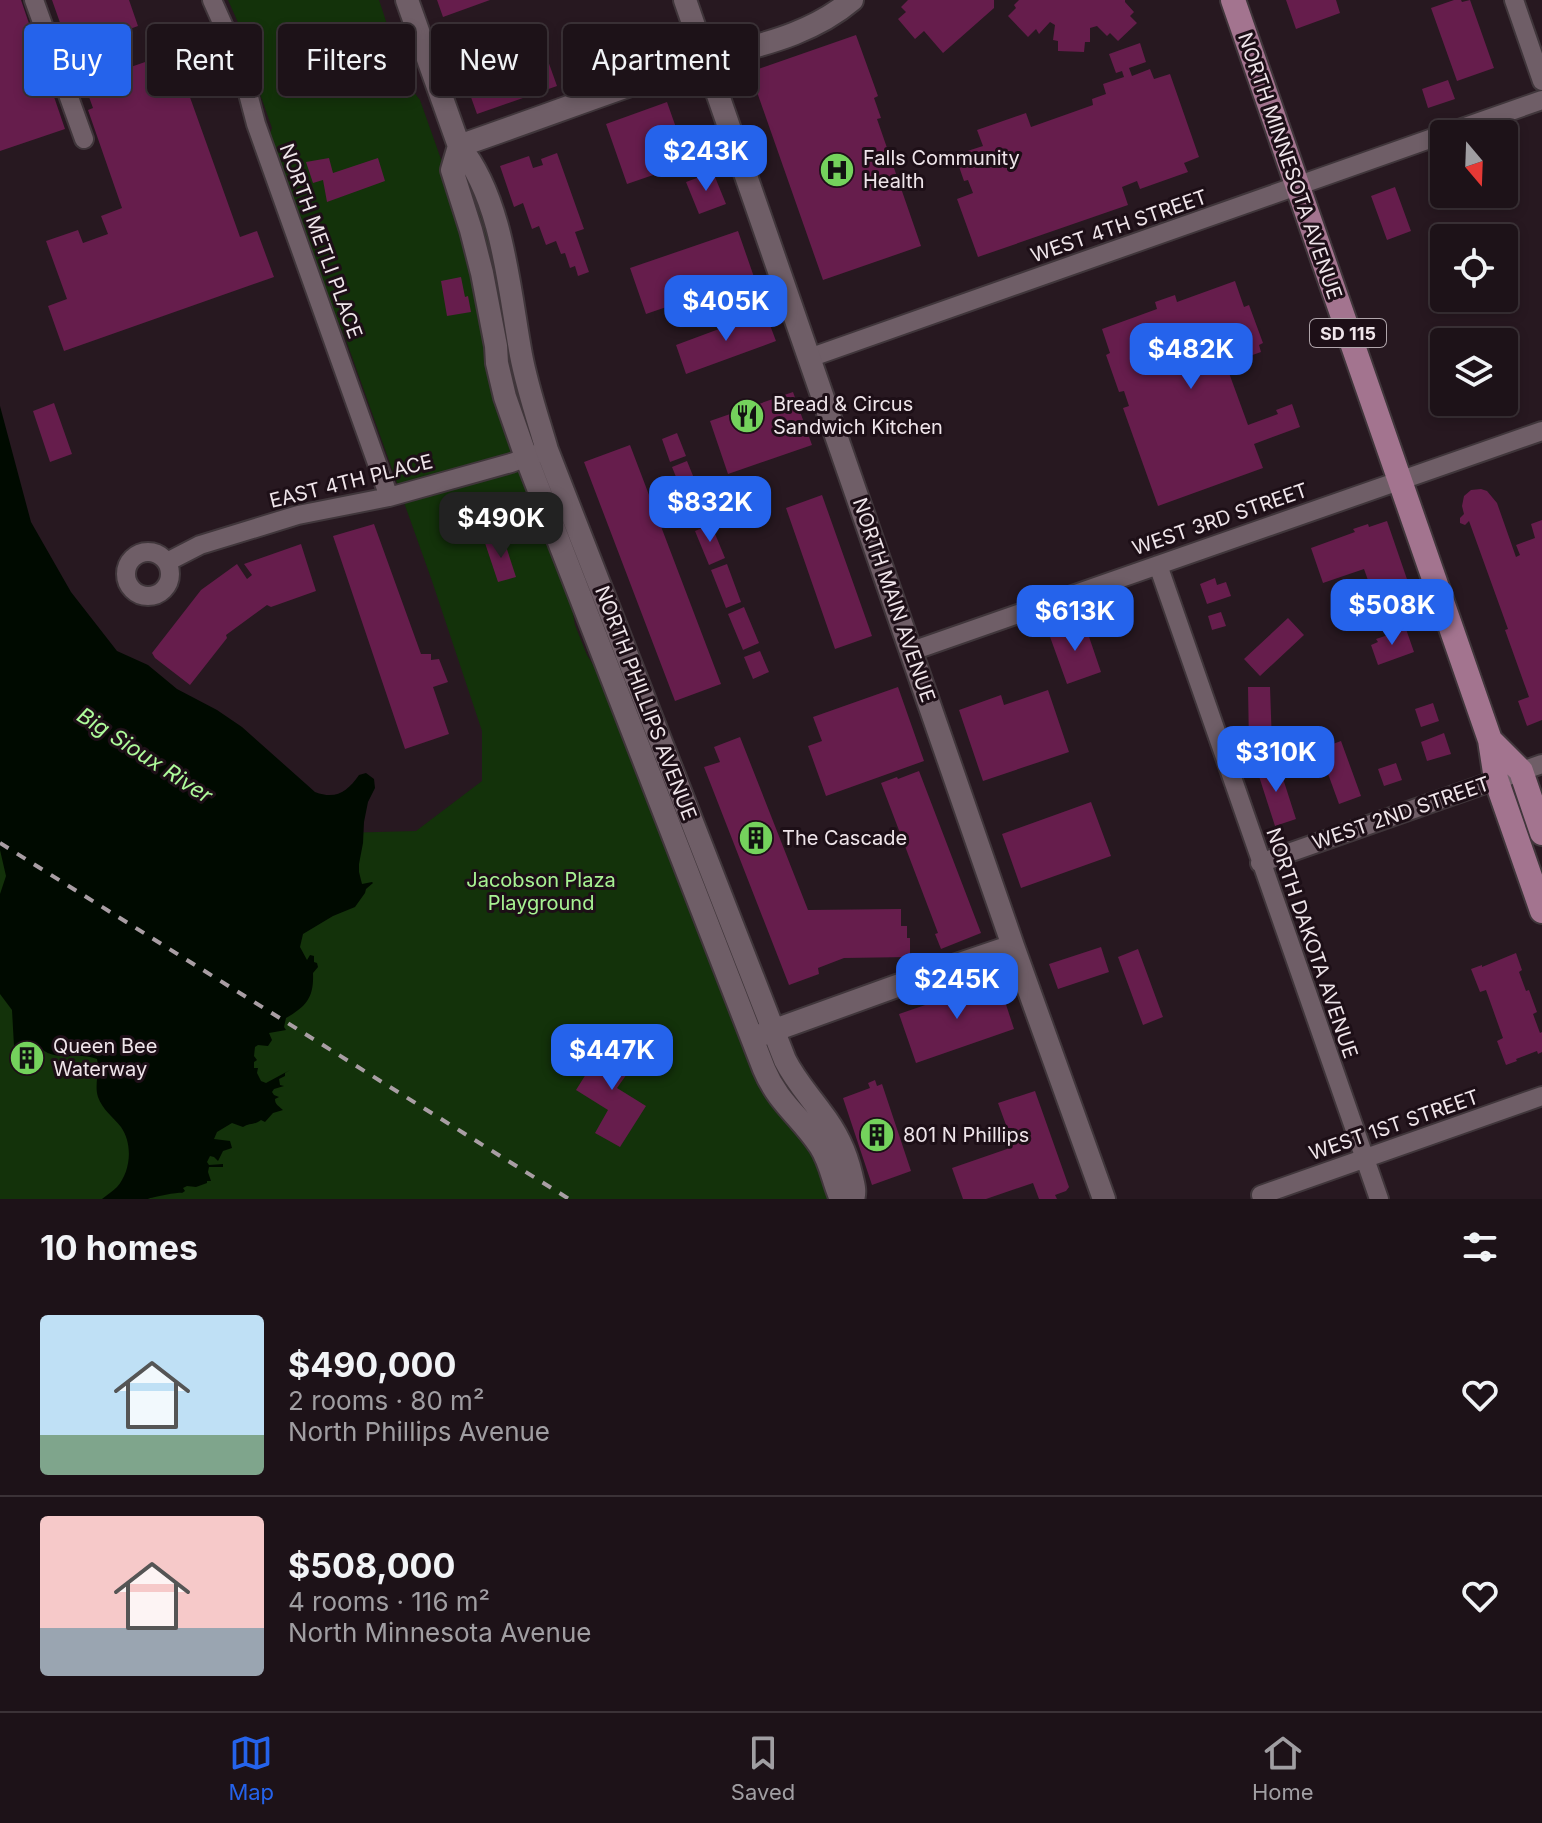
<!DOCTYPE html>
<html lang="en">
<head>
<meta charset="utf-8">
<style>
	:root { --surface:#1d1218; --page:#251b21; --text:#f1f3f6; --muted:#a09ea2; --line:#3b3237; --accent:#2563eb }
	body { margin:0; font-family:Inter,sans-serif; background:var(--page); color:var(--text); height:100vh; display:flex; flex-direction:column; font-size:30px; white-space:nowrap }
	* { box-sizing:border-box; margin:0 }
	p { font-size:26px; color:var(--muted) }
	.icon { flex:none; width:44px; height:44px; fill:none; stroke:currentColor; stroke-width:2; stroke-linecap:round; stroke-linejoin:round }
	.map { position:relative; height:1199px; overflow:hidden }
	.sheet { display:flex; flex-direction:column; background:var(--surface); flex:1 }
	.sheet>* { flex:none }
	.top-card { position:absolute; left:24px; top:24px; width:800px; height:72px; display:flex; gap:16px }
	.needle { width:52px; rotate:161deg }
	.controls { position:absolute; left:1430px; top:120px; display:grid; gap:16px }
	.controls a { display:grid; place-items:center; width:88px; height:88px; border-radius:8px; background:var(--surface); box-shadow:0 4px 12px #0003,0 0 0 2px var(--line); font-size:40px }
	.price { position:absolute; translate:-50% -68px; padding:0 18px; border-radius:16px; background:var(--accent); color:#fff; font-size:26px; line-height:52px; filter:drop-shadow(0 2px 4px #0008) }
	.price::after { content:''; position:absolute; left:50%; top:48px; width:24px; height:18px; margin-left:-12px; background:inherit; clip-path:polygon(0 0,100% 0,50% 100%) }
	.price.on { background:#222; color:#fff }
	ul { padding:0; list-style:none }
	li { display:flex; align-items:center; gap:24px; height:200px; padding:0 40px }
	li+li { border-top:2px solid var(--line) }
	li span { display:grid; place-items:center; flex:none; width:224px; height:160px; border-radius:8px; color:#555 }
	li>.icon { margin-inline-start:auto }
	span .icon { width:96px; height:96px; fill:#fffc; stroke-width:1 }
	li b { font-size:34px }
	h2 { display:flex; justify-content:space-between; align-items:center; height:96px; padding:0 40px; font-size:34px }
	.chip { padding:0 28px; border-radius:8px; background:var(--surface); box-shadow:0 4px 12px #0003,0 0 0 2px var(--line); font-size:28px; line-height:72px }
	.chip.on { background:var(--accent); color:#fff }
	.dock { display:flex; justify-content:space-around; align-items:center; height:112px; border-top:2px solid var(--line); background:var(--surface); font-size:22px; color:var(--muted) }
	.dock a { display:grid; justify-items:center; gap:4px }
	.dock .on { color:var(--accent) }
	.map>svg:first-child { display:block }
</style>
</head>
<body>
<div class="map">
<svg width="1542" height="1199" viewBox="0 0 1542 1199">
	<rect width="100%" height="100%" fill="#271820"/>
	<path fill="#13320a" d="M 228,0 L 379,0 C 389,28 401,78 420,100 L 447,176 L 568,585 L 575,625 L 587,655 L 610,692 L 750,1052 L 809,1142 L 834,1199 L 0,1199 L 0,518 L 38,604 L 340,833 L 416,831 L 482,781 L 482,731 L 432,581 L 346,340 L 310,255 L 269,136 L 272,128 L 260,94 L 252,54 Z
		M 466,172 L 486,219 L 532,428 L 529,432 L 524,431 L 461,174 Z"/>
	<path fill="#000a00" d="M 0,406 L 31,522 L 71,592 L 117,651 L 148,665 L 177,689 L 217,710 L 242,727 L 315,792 C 336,800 347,792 359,775 L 366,773 L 374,779 L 375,788 L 368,802 L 364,822 L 363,843 L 359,864 L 359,872 L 362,884 L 372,882 L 373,883 L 366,889 L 365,893 L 355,907 L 333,916 L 303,934 L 300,947 L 307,960 L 310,955 L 314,956 L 314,962 L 317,963 L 318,967 L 313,973 C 314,997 307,1006 286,1018 L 284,1027 L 286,1030 L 269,1033 L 272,1040 L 268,1046 L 258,1045 L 255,1047 L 254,1056 L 257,1060 L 254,1062 L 254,1068 L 258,1068 L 257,1073 L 261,1081 L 266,1083 L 290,1070 L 285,1073 L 285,1076 L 279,1079 L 280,1085 L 284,1086 L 274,1089 L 272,1092 L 274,1095 L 279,1097 L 275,1099 C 275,1105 279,1106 283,1110 L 273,1113 L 265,1122 L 261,1120 C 255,1125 249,1123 243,1127 L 232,1123 L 217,1132 L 214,1139 L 230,1141 L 232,1148 L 223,1151 L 218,1161 L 214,1157 L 210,1156 L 207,1162 L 209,1165 L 223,1164 L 223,1167 L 209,1167 L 208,1172 L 211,1181 L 207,1181 L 207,1183 L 196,1187 L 187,1186 L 183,1188 L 185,1191 L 182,1193 C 178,1192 153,1197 148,1199 L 102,1199 C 107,1195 113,1191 117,1187 C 131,1171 133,1144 121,1127 C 113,1117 102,1109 98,1097 C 94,1085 100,1071 97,1059 C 77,1051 53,1064 38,1045 L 14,1046 L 12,1010 L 0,994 L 0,894 L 6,876 L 0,850 Z"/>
	<path fill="#661d4c" d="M 0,0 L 21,0 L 65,129 L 0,151 Z
		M 52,0 L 129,0 L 138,26 L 70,51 Z
		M 437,0 L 490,0 L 443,17 Z
		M 908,0 L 994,0 L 994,8 L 943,53 L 924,31 L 915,39 L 898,19 L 906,12 L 901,7 Z
		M 1019,0 L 1125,0 L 1125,2 L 1134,12 L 1130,16 L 1137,23 L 1118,41 L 1110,33 L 1107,36 L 1097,26 L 1090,28 L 1090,42 L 1085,42 L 1084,52 L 1058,51 L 1058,41 L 1053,40 L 1055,25 L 1050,22 L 1039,34 L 1036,29 L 1028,37 L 1008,16 L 1016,8 L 1014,5 Z
		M 1286,0 L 1336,0 L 1340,13 L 1296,29 Z
		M 1454,0 L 1461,0 L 1462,2 L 1470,0 L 1494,68 L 1457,81 L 1431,8 Z
		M 537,30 L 557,86 L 477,114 L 457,58 Z
		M 856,35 L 878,96 L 874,98 L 881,118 L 877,119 L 921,246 L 823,280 L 750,72 Z
		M 1140,43 L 1146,62 L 1129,68 L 1132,76 L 1150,69 L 1154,79 L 1170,74 L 1199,157 L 1184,163 L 1188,172 L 1140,189 L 1137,181 L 1122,187 L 1128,205 L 978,257 L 957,199 L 973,193 L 968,180 L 964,181 L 955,155 L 983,146 L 977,130 L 1026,113 L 1031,127 L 1093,105 L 1092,99 L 1106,94 L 1103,84 L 1124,77 L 1122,71 L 1116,73 L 1109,54 Z
		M 151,60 L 159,84 L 182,75 L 240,237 L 257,231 L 274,277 L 64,351 L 48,306 L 67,299 L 46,241 L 78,230 L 83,243 L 108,234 L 101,216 L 122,208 L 88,110 L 93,108 L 84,83 Z
		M 1448,80 L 1455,99 L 1428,108 L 1422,89 Z
		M 667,102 L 680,139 L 651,149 L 659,173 L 627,184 L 606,124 Z
		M 557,153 L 584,229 L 575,232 L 589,272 L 578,276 L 575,266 L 570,268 L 565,253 L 561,254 L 556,241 L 546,245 L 539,226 L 532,229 L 523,203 L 514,207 L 500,166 L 529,156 L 533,168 L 543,165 L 541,159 Z
		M 329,158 L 333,173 L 378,158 L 385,181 L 327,202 L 323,180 L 313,183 L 306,162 Z
		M 713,172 L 726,204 L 699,214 L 686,182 Z
		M 1395,187 L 1411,231 L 1387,240 L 1371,196 Z
		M 738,231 L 754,277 L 646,314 L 630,268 Z
		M 461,277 L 465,297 L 468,296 L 471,312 L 447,316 L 441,281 Z
		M 1235,281 L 1244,307 L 1249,305 L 1263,343 L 1259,345 L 1261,352 L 1244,358 L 1242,351 L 1229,355 L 1235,371 L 1229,373 L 1248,425 L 1278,414 L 1276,410 L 1292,404 L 1300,427 L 1254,444 L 1263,468 L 1158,506 L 1123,408 L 1129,406 L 1124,391 L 1119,392 L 1106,355 L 1110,353 L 1102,329 L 1157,309 L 1155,302 L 1175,295 L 1177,302 Z
		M 765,312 L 776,341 L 686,374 L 676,345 Z
		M 793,392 L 812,445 L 728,474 L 710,421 Z
		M 54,403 L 72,454 L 50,462 L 33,411 Z
		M 677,433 L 686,456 L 670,462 L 662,439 Z
		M 630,445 L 721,684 L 675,701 L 584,462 Z
		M 687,461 L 702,498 L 687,504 L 672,467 Z
		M 1481,489 L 1487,491 L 1497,503 L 1516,557 L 1520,555 L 1516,545 L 1535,538 L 1531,524 L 1542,520 L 1542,720 L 1527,726 L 1518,701 L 1529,697 L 1505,630 L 1508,629 L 1469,521 L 1465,525 L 1460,523 L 1460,518 L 1464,514 L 1462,506 L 1464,496 L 1471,490 Z
		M 822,495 L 872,636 L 835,649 L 786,508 Z
		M 1387,521 L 1409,585 L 1375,600 L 1364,569 L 1323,583 L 1311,548 L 1355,532 L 1353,529 L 1368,524 L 1369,527 Z
		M 374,524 L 421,654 L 431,654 L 431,660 L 439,659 L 448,682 L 433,687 L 449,734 L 405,749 L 333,536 Z
		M 711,524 L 725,558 L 709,565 L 695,531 Z
		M 503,537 L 516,577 L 498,582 L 485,543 Z
		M 301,544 L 316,591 L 271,607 L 267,605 L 226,635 L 227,638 L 190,685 L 155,658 L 152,653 L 201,590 L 237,564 L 247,579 L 252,575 L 244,564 Z
		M 727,564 L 741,602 L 726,608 L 711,570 Z
		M 1215,578 L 1217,585 L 1226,582 L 1231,596 L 1207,604 L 1200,584 Z
		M 744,607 L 759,643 L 743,650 L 728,614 Z
		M 1221,612 L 1226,626 L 1212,630 L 1208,616 Z
		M 1288,618 L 1304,635 L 1260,676 L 1244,659 Z
		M 1084,622 L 1101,672 L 1067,684 L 1049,634 Z
		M 1406,629 L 1414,652 L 1378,665 L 1371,645 L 1378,642 L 1376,639 Z
		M 760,651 L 769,672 L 753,679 L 744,657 Z
		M 898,687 L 924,761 L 826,796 L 808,746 L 822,741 L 813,717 Z
		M 1248,687 L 1270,687 L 1272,744 L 1249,745 Z
		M 1048,690 L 1069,752 L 983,781 L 959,710 L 1001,695 L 1004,705 Z
		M 1433,703 L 1439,721 L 1421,727 L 1415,709 Z
		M 1444,733 L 1451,754 L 1427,761 L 1421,742 Z
		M 740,737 L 808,910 L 901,909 L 901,926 L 907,926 L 907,938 L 910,938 L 910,957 L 844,958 L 818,968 L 819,974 L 789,985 L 704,767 L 720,762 L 714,747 Z
		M 1341,741 L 1361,796 L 1339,804 L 1319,749 Z
		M 1278,763 L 1296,819 L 1275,826 L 1257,770 Z
		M 1396,763 L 1402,780 L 1384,786 L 1378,769 Z
		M 919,771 L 981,933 L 941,949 L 935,934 L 938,933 L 881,783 L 897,777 L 898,779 Z
		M 1091,802 L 1111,856 L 1021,888 L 1002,834 Z
		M 1101,947 L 1109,972 L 1058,989 L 1049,964 Z
		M 1138,949 L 1163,1017 L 1143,1025 L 1118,957 Z
		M 1516,953 L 1522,970 L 1519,972 L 1526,991 L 1529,990 L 1537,1012 L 1533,1014 L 1540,1033 L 1542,1032 L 1542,1052 L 1538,1054 L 1537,1051 L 1516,1059 L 1517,1061 L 1506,1065 L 1497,1041 L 1503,1038 L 1486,990 L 1480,992 L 1471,969 L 1482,965 L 1482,967 Z
		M 998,980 L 1014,1029 L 916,1063 L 899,1014 Z
		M 608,1039 L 639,1057 L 617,1088 L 646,1106 L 620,1147 L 595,1133 L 608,1110 L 576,1090 Z
		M 35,1045 L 38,1045 L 39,1070 L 15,1071 L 14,1046 Z
		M 875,1080 L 877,1086 L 882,1084 L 911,1171 L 872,1185 L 843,1098 L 870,1088 L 868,1083 Z
		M 1035,1091 L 1069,1187 L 1066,1191 L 1055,1195 L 1057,1199 L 1039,1199 L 1033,1183 L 986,1199 L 963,1199 L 952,1168 L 1007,1149 L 1003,1136 L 1006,1125 L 998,1103 Z"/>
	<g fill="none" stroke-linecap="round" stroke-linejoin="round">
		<g stroke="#40363b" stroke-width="22">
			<path id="minor" d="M 34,0 L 84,139
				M 212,0 L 240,63 L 256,124 L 389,497
				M 1514,0 L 1542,81
				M 1445,134 L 1542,100
				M 809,358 L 1444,134
				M126 574a22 22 0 1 1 44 0a22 22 0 1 1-44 0Z
				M 167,562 L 200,545 L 298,515 L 389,497 L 511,463 L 536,454
				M 1158,565 L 1379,1199
				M 912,651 L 1542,431
				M 1260,863 L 1542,764
				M 1261,1195 L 1542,1096"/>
		</g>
		<g stroke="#40363b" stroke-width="26">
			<path id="tertiary" d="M 407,0 L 459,146 C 503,199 509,290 521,355 C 527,387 538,419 547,450 L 785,1060 C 795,1080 808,1094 821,1112 C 835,1130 846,1152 851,1174 C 853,1183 856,1191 853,1199
				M 685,0 L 1013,946 L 1104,1199
				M 459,146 L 452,170 L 471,230 L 482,273 L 496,346 L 497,363 L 505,397 L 526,457 L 764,1069 C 778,1103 801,1117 820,1146 C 831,1163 833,1182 841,1199
				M 459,146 C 534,120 608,92 683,67 C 740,48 804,41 852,0
				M 761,1035 L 930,974 L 1013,946"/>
		</g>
		<g stroke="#40363b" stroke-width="28">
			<path id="primary" d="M 1233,0 L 1490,740 L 1496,779 L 1542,911
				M 1490,740 L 1521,771 L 1542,833"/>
		</g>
		<use href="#minor" stroke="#6f5e67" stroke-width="18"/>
		<use href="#tertiary" stroke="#6f5e67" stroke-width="22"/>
		<use href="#primary" stroke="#a3748f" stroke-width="24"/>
		<path stroke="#a99ea4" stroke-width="4" stroke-dasharray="10 10" stroke-linecap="butt" d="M 0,843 L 569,1199"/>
	</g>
	<defs>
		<g id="hospital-disc" transform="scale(1.8)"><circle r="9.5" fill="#74d25c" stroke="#1d0f17"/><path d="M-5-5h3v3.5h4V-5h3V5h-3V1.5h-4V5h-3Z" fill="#111"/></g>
		<g id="restaurant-disc" transform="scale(1.8)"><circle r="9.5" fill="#74d25c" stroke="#1d0f17"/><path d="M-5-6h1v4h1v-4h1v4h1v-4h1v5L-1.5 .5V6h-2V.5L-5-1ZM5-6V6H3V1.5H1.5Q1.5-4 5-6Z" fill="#111"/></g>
		<g id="building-disc" transform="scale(1.8)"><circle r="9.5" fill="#74d25c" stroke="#1d0f17"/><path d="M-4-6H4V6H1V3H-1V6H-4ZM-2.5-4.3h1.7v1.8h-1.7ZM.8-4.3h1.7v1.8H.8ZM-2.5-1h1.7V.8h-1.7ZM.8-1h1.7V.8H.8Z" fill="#111"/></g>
	</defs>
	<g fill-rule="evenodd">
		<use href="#hospital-disc" x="837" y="170"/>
		<use href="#restaurant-disc" x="747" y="416"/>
		<use href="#building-disc" x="756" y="838"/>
		<use href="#building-disc" x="27" y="1058"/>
		<use href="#building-disc" x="877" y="1135"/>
	</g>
	<g text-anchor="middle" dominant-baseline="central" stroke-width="6" stroke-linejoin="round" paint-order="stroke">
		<rect fill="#1d0f17" stroke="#b0a5ab" stroke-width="2" x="1310" y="319" width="76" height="28" rx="6"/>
		<g font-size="18" font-weight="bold" fill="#efe5ea">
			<text x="1348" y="333">SD 115</text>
		</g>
		<g font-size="20" fill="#efe5ea" stroke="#1d0f17" text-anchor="start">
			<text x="863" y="158">Falls Community<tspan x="863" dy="23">Health</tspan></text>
			<text x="773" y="404">Bread &amp; Circus<tspan x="773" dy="23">Sandwich Kitchen</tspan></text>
			<text x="782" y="838">The Cascade</text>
			<text x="53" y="1046">Queen Bee<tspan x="53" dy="23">Waterway</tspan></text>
			<text x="903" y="1135">801 N Phillips</text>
		</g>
		<g font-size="20" fill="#efe5ea" stroke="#1d0f17">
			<text transform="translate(1290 166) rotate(71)">NORTH MINNESOTA AVENUE</text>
			<text transform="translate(1119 226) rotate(-19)">WEST 4TH STREET</text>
			<text transform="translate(321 241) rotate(70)">NORTH METLI PLACE</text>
			<text transform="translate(351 481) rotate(-14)">EAST 4TH PLACE</text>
			<text transform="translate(1220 519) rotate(-19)">WEST 3RD STREET</text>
			<text transform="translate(894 600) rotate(71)">NORTH MAIN AVENUE</text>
			<text transform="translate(646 703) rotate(69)">NORTH PHILLIPS AVENUE</text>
			<text transform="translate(1401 813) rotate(-19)">WEST 2ND STREET</text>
			<text transform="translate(1312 943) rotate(71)">NORTH DAKOTA AVENUE</text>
			<text transform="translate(1394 1125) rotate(-19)">WEST 1ST STREET</text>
		</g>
		<g font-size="20" fill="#a7f393" stroke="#1d0f17">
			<text x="541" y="880">Jacobson Plaza<tspan x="541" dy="23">Playground</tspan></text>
		</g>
		<g font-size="22" font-style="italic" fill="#aefb9b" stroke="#1d0f17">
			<text transform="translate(145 755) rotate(33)">Big Sioux River</text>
		</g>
	</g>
</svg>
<div class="controls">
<a><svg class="needle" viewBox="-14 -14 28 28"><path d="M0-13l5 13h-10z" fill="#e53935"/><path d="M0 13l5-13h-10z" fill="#a09ea2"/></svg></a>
<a><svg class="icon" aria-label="locate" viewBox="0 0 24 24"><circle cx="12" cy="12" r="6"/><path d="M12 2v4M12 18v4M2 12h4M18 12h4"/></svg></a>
<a><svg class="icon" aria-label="layers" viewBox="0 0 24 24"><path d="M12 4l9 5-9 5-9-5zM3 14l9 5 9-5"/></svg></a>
</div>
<b class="price" style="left:706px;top:193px">$243K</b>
<b class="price" style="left:726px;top:343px">$405K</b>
<b class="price" style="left:1191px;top:391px">$482K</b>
<b class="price" style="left:710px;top:544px">$832K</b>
<b class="price on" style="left:501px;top:560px">$490K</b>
<b class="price" style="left:1392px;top:647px">$508K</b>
<b class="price" style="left:1075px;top:653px">$613K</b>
<b class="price" style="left:1276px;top:794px">$310K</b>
<b class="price" style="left:957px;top:1021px">$245K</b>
<b class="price" style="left:612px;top:1092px">$447K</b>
<div class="top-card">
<a class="chip on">Buy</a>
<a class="chip">Rent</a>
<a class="chip">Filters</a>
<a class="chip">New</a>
<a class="chip">Apartment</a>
</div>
</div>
<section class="sheet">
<h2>10 homes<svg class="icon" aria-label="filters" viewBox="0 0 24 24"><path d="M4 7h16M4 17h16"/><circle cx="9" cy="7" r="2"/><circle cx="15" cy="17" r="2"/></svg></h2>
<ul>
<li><span style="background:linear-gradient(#bfe0f5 75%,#7fa58c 0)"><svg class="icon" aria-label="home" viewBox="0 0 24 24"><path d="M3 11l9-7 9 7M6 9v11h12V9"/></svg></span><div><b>$490,000</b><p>2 rooms · 80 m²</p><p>North Phillips Avenue</p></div><svg class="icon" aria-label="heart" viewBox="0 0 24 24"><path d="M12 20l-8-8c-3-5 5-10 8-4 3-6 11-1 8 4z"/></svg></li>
<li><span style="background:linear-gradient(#f6c9c9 70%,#9aa5b1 0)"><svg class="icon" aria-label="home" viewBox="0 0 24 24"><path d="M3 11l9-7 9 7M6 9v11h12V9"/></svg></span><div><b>$508,000</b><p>4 rooms · 116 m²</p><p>North Minnesota Avenue</p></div><svg class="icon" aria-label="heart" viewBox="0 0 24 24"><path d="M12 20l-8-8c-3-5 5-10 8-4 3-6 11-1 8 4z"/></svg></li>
</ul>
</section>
<nav class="dock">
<a class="on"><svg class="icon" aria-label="map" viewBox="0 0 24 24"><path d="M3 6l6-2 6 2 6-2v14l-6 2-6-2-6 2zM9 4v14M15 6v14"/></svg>Map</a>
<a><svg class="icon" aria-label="saved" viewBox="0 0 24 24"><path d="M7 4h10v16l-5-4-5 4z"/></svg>Saved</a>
<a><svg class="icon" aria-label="home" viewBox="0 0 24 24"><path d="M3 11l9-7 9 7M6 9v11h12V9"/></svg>Home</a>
</nav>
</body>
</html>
